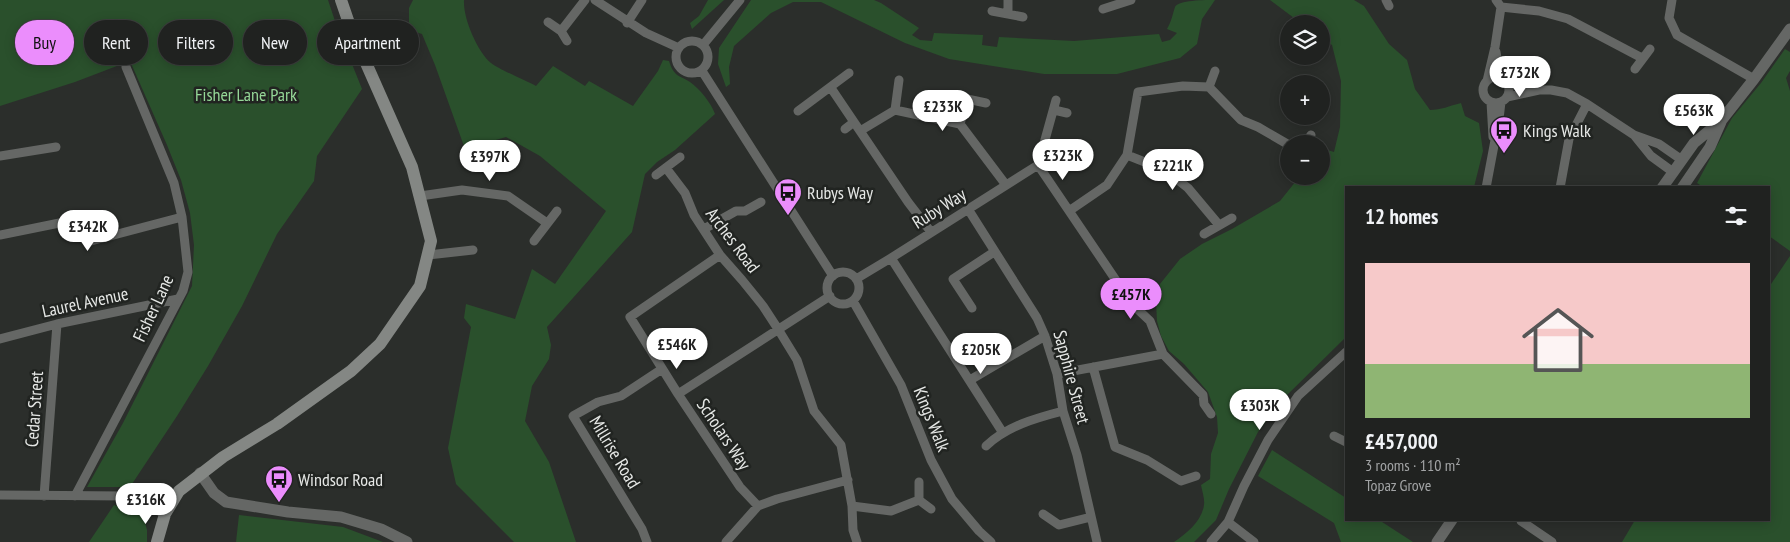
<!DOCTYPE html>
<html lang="en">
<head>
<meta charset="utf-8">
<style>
	:root { --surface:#202220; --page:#2d2f2d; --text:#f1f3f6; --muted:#a2a4a5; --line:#3d3f3e; --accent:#eb8dfc }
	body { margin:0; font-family:"PT Sans Narrow",sans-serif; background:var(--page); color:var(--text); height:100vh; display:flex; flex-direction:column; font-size:19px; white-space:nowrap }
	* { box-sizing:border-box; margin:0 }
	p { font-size:16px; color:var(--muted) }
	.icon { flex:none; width:28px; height:28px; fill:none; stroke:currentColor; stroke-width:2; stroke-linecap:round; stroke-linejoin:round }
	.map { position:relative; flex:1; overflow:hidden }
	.panel { position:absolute; left:1345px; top:186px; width:425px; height:335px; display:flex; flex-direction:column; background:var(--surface); border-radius:0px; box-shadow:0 2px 12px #0003,0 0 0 1px var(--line) }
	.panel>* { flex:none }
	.top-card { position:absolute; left:15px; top:20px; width:475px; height:45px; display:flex; gap:10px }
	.fabs { position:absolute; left:1280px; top:15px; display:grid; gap:10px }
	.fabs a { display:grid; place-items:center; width:50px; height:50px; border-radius:50%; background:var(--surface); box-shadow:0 2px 12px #0003,0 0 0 1px var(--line); font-size:25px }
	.price { position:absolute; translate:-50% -42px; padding:0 11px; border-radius:18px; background:#fff; color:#222; font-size:16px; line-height:32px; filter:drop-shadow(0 1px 2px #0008) }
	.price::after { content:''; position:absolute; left:50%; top:30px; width:15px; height:11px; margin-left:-8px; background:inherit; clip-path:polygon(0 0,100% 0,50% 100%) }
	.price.selected { background:var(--accent); color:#111 }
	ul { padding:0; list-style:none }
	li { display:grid; align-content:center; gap:10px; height:265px; padding:0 20px }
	li span { display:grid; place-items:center; height:155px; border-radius:0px; color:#555 }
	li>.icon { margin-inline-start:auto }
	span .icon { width:90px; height:90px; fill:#fffc; stroke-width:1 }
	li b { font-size:21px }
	h2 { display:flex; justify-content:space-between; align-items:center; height:60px; padding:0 20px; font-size:21px }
	.tag { padding:0 18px; border-radius:22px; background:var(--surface); box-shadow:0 2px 12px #0003,0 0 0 1px var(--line); font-size:18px; line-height:45px }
	.tag.selected { background:var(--accent); color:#111 }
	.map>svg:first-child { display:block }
</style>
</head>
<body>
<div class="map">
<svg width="1790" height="542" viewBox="0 0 1790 542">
	<rect width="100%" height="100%" fill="#2b2e2b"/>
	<path fill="#2a502c" d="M 0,0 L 328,0 L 336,24 L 362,89 L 317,156 L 314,181 L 277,234 L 242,306 L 208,366 L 177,416 L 130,487 L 87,487 L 123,423 L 192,286 L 194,245 L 190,213 L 181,180 L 167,145 L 130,61 L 75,82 L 0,106 Z
		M 413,0 L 464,0 C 463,18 477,51 491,63 C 500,70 525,80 536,86 L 553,66 L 585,86 L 589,81 L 633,106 L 658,71 L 663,60 L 669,61 C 674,77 679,75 690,82 C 700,89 711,103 715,114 L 675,150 L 657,162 L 645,174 L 632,232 L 547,327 L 551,345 L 549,359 L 532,386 L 525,421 L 549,462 L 576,542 L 514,542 L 456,484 L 448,448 L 471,327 L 464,318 L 466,304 L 515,319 L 532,269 L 555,284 L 606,211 L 540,156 L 506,137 L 465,149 L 435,65 L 422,34 L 409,30 L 409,8 Z
		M 708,0 L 724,0 L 692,29 L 690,23 L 699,16 Z
		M 751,0 L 874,0 L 881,3 L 919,28 L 912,35 L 920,40 L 932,41 L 934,33 L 983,35 L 982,45 L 997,47 L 999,37 L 1074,41 L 1159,34 L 1162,42 L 1170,40 L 1177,33 L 1167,29 C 1172,20 1172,16 1175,7 C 1178,0 1205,0 1215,0 L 1202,19 L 1197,44 L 1180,58 L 1117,74 L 1044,74 L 949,59 L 905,43 L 821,2 L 793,2 L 771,13 L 734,46 L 729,67 L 730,84 L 726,87 L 718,64 L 719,48 Z
		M 1270,0 L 1354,0 L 1364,6 L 1389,44 L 1407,60 L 1415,89 L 1430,110 C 1441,110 1449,106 1461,103 L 1465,116 L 1479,123 L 1483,151 L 1474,187 L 1346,188 L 1346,337 L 1281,401 L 1258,432 L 1229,489 L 1216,520 L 1194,542 L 1174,542 C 1186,534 1202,521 1204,505 C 1205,499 1202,491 1201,485 L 1210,479 L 1211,454 L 1218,433 L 1217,417 L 1208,392 L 1184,364 L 1169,351 L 1161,336 L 1157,321 L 1156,302 L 1160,284 L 1180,259 L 1202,244 L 1232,229 L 1280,201 L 1300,176 L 1321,176 L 1321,148 L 1334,152 L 1340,127 L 1341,81 L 1332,45 L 1321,38 L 1321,24 L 1302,24 Z
		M 1785,49 L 1790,52 L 1790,71 L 1786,78 L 1790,91 L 1790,251 L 1769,236 L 1769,188 L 1703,187 L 1697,183 L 1732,118 L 1761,83 Z
		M 1790,256 L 1790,542 L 1622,542 L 1635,520 L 1769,520 L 1769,287 Z
		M 1272,450 L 1346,498 L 1346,520 L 1379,520 L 1413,542 L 1341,542 L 1334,523 L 1258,476 Z
		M 114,505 L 143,515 L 147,530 L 147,542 L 89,542 Z
		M 239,515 L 343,527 L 383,542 L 236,542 Z"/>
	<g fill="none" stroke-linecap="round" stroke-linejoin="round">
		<path stroke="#656765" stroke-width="9" d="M 595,0 L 646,33 L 679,48
			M 1008,0 L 1008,14
			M 1386,0 L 1389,6
			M 1672,0 L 1669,18 L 1677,35 L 1754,79
			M 1501,7 L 1539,11 L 1568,19 L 1642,58
			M 1103,9 L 1131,0
			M 992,11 L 1023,17
			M 548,22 L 561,31 L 567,41
			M 627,23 L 642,0
			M 561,31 L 585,0
			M676 57a16 16 0 1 1 32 0a16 16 0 1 1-32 0Z
			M 703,45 L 740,0
			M 1496,52 L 1500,77
			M 1635,69 L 1650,49
			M 702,71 L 833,276
			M1483 90a13 13 0 1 1 26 0a13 13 0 1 1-26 0Z
			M 1487,81 L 1495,47 L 1501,7 L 1496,0
			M 1508,83 L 1536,90
			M 1209,87 L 1215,71
			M 831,88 L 908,202 L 931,232
			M 1507,97 L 1539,90 L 1551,90 L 1567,93 L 1587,104 L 1634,135 L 1659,144 L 1682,160
			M 1491,102 L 1493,137
			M 895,110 L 899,80
			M 1054,110 L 1067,113
			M 798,111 L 849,73
			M 960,124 L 967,99 L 986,103
			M 845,129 L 854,122
			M 860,131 L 895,110 L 960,124 L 1006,185
			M 1634,135 L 1651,156 L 1673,172
			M 1305,144 L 1311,135
			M 1127,155 L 1165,170 L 1188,188 L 1219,225
			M 0,156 L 56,147
			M 1038,165 L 1132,304 L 1150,321 L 1163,354 L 1203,395 L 1204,404 L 1211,414
			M 1038,165 L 1056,100
			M 666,168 L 685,193 L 694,215 L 720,255 L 742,280 L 763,306 L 778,329 L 797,360 L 814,411 L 841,445 L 852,506 L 853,530 L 857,542
			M 656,175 L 680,157
			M 1486,188 L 1499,119 L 1501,102
			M 1560,188 L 1569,139 L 1587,104
			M 420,196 L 462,190 L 508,196 L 547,223
			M 968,209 L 1037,318 L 1045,336 L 1057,374 L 1063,411 L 1077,455 L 1097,542
			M 1069,211 L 1107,185 L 1127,155 L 1138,92 L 1183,86 L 1209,87 L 1241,120 L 1258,127 L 1289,145
			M 704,229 L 736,211 L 745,211 L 761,202
			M 1204,234 L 1232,218
			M 0,235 L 84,218 L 91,241 L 182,217
			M 534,241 L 557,211
			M 428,255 L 473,250
			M 720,255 L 630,317 L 678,394 L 740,487 L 758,506
			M 891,258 L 1003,433
			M827 288a16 16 0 1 1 32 0a16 16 0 1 1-32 0Z
			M 856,279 L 891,258 L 1038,165
			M 853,301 L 901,385 L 931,460 L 952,499 L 979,531 L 991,542
			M 972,308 L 953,279 L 994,252
			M 0,339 L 57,324 L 178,299
			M 1093,367 L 1115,447 L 1147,460 L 1181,481 L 1196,476
			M 1057,374 L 1163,354
			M 970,380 L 1045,336
			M 678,394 L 830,296
			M 1334,436 L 1346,442
			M 986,446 C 1007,426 1036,418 1063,411
			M 919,482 L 919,500 L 931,509
			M 0,495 L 126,496 L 165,514
			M 44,496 L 57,324
			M 75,496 L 183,291 L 188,272 L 182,217 L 174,183 L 126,67
			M 852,506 L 891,511 L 919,500
			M 1043,514 L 1059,525 L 1091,517
			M 1521,521 L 1552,542
			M 1228,522 L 1254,542
			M 647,542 L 642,529 L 573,416 L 598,402 L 621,396 L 662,369
			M 726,542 L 758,506 L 777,499 L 848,480
			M 1211,542 L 1228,522 L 1244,486 L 1268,440 L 1298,396 L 1346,352"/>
		<path stroke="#656765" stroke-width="11" d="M 1662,188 L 1694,143 L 1721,121 L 1754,79 L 1790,29
			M 1682,188 L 1710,147 L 1721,122
			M 200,473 L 214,493 L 226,502 L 288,512 L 341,517 L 381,529 L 407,542
			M 1437,542 L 1452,520"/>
		<path stroke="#848784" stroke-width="12" d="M 157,542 L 165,514 L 179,491 L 223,457 L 277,424 L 351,371 L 380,344 L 420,286 L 431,241 L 412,167 L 351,29 L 341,0"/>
	</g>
	<defs>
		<g id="bus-pin" transform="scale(1.4375)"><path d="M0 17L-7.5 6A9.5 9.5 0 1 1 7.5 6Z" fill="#eb8dfc" stroke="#212421"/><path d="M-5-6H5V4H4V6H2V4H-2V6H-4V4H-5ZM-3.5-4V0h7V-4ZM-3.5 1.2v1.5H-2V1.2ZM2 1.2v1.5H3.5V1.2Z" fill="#111"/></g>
	</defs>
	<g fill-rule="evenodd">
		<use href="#bus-pin" x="1504" y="130"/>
		<use href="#bus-pin" x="788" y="192"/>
		<use href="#bus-pin" x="279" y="479"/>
	</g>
	<g text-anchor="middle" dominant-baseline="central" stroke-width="5" stroke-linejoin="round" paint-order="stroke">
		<g font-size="18" fill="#95d797" stroke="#212421">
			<text x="246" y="94">Fisher Lane Park</text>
		</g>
		<g font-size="18" fill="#e6e8e6" stroke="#212421" text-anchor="start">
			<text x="1523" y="130">Kings Walk</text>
			<text x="807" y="192">Rubys Way</text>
			<text x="298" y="479">Windsor Road</text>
		</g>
		<g font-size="18" fill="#e6e8e6" stroke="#212421">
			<text transform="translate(939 208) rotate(-32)">Ruby Way</text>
			<text transform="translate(733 240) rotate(53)">Arches Road</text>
			<text transform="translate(85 302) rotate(-12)">Laurel Avenue</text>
			<text transform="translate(153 308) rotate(-65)">Fisher Lane</text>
			<text transform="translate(1072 377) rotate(75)">Sapphire Street</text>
			<text transform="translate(34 409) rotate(-86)">Cedar Street</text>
			<text transform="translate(932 419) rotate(68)">Kings Walk</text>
			<text transform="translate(724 434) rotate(56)">Scholars Way</text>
			<text transform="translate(615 452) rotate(59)">Millrise Road</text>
		</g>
	</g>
</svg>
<div class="fabs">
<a><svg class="icon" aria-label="layers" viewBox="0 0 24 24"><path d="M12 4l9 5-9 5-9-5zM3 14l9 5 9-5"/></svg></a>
<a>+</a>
<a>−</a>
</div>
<b class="price" style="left:1520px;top:98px">£732K</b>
<b class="price" style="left:943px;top:132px">£233K</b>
<b class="price" style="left:1694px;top:136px">£563K</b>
<b class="price" style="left:1063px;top:181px">£323K</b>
<b class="price" style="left:490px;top:182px">£397K</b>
<b class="price" style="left:1173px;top:191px">£221K</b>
<b class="price" style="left:88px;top:252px">£342K</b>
<b class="price selected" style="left:1131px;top:320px">£457K</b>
<b class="price" style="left:677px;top:370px">£546K</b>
<b class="price" style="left:981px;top:375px">£205K</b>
<b class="price" style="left:1260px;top:431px">£303K</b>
<b class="price" style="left:146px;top:525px">£316K</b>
<div class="top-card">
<a class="tag selected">Buy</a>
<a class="tag">Rent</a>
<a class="tag">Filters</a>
<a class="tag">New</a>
<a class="tag">Apartment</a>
</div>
<section class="panel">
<h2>12 homes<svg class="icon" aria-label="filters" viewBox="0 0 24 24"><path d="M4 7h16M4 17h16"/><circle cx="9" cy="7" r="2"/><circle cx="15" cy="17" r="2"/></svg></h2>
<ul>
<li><span style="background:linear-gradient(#f6c9c9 65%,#8fb573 0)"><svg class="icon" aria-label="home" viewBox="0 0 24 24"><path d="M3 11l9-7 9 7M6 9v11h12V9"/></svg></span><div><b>£457,000</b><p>3 rooms · 110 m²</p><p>Topaz Grove</p></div></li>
</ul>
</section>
</div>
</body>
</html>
